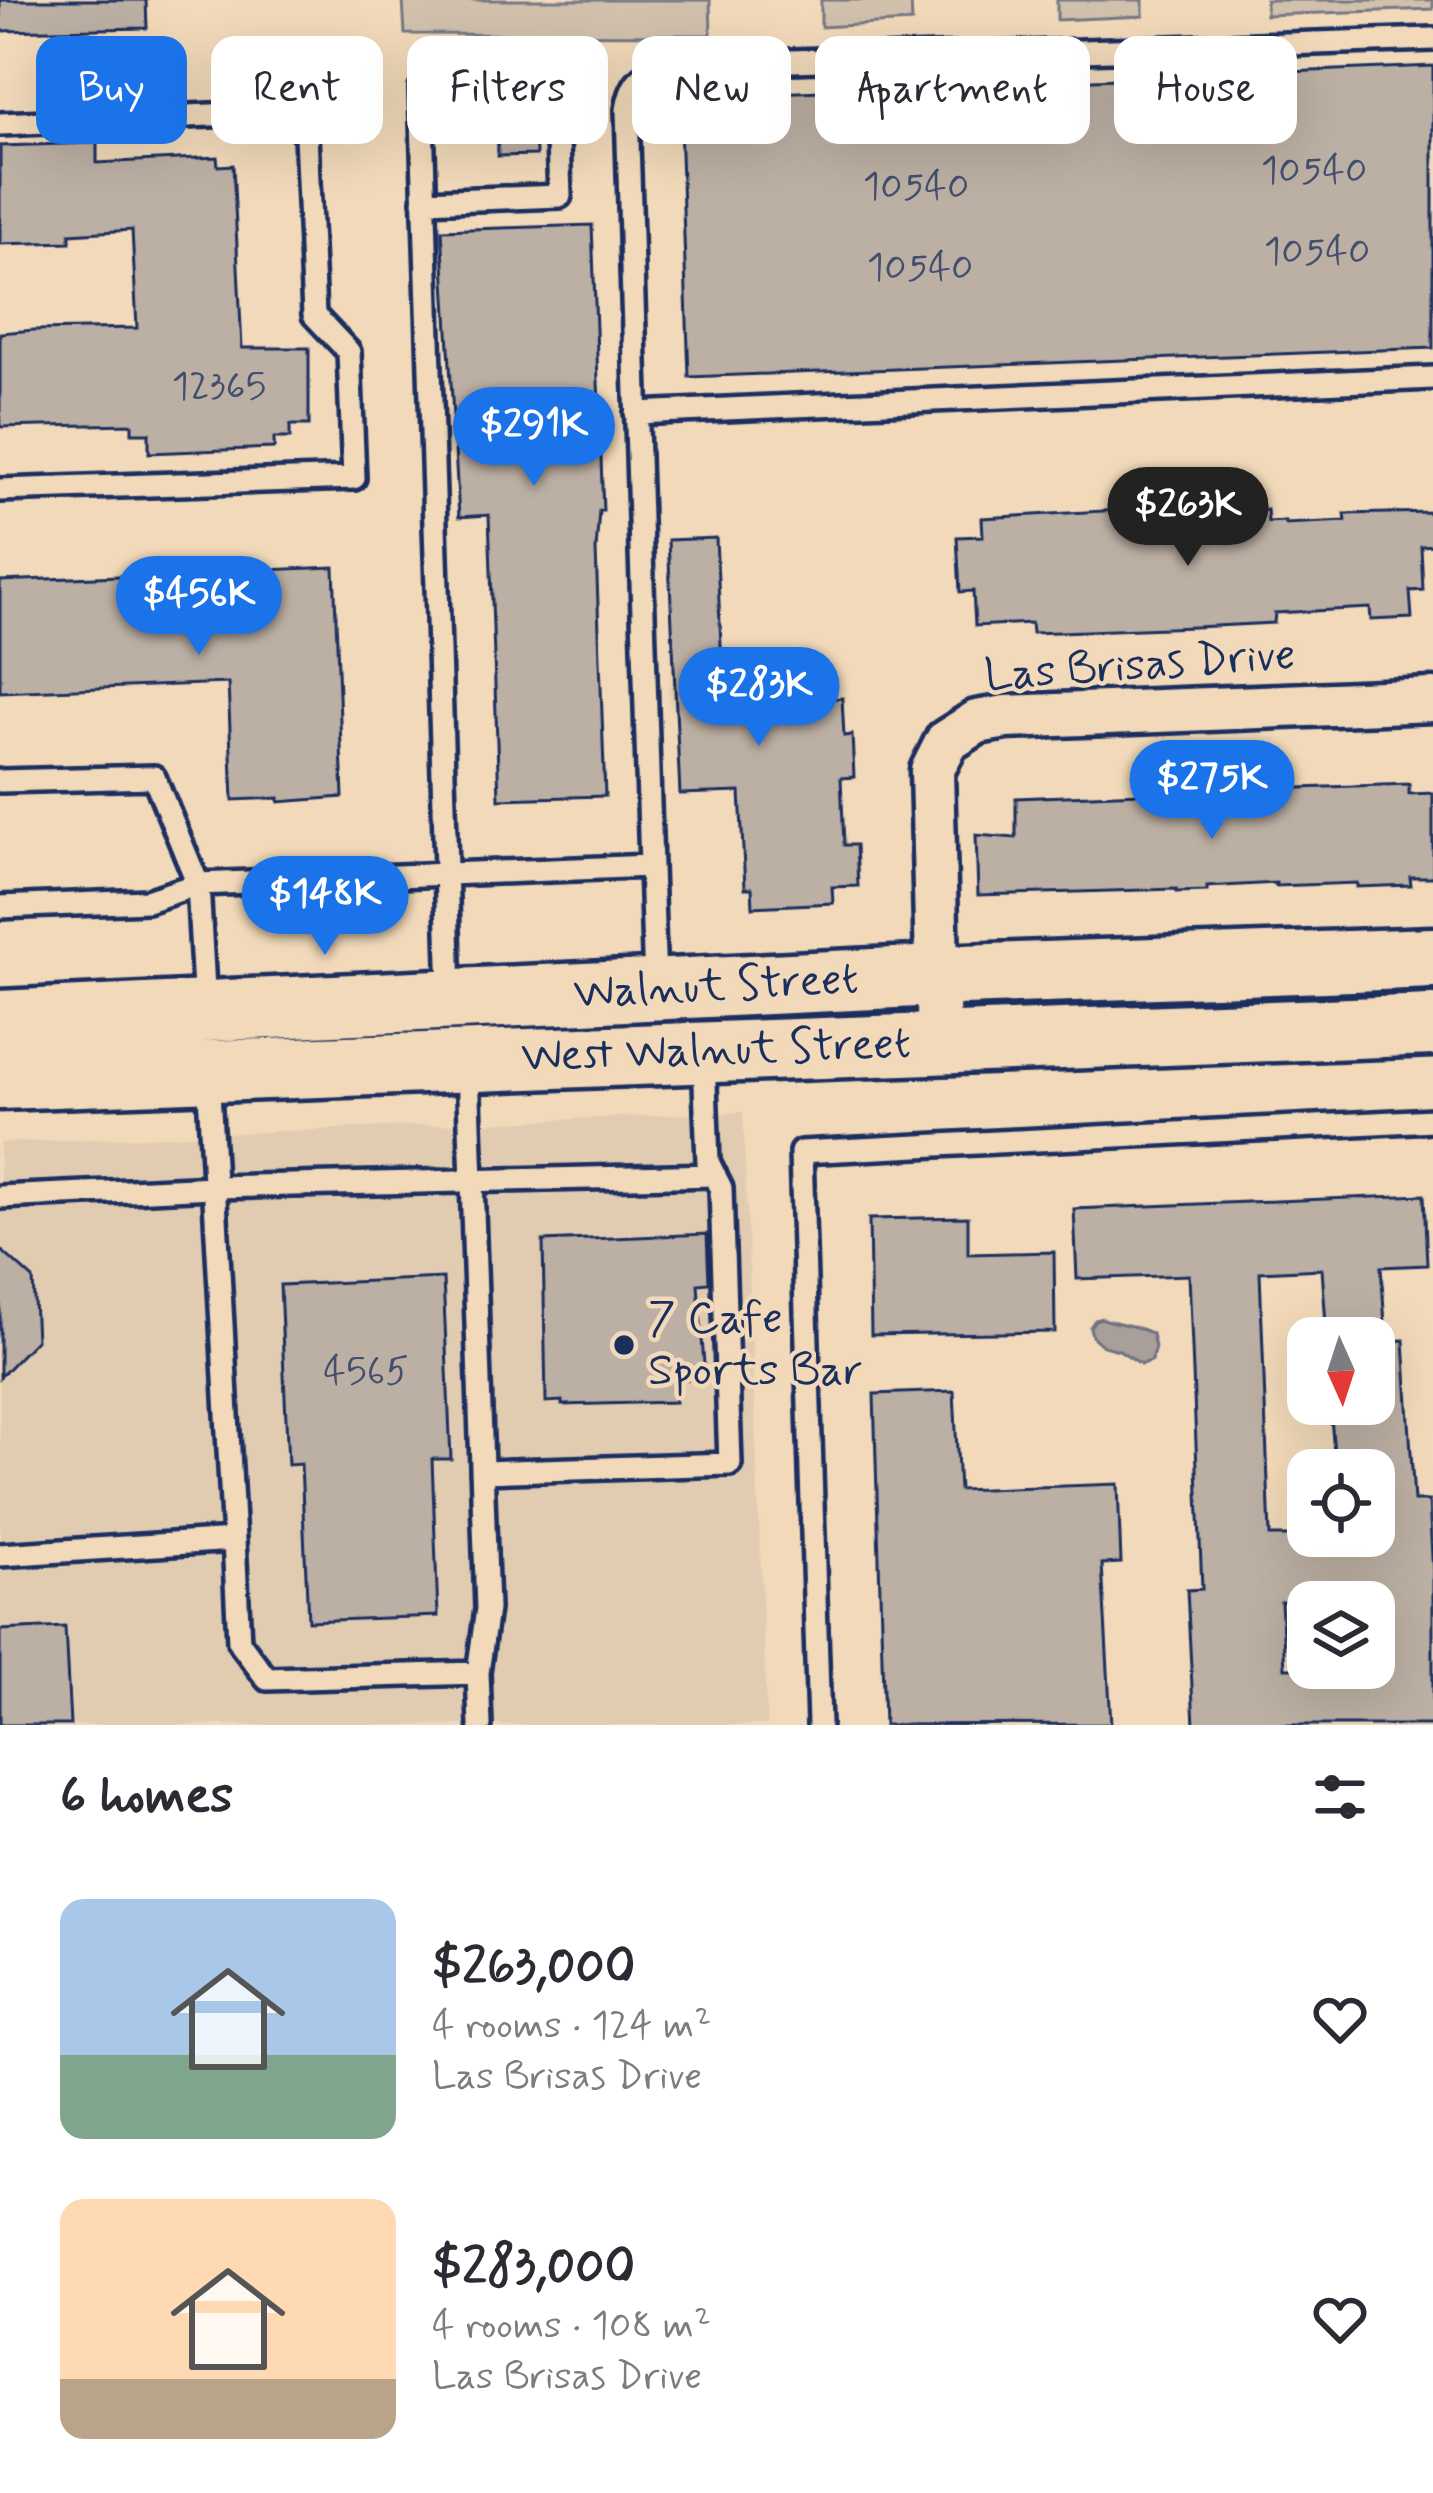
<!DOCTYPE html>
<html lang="en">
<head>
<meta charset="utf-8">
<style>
	:root { --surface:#fff; --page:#f7f7f7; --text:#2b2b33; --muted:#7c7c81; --accent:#1a73e8 }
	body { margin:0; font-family:Mynerve,sans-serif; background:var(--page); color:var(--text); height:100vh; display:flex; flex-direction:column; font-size:45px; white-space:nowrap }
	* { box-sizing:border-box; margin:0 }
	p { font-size:39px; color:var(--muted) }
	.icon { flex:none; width:66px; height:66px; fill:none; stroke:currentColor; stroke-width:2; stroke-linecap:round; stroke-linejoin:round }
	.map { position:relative; height:1725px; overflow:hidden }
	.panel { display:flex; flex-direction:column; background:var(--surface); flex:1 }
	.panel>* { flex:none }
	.banner { position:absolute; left:36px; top:36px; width:1362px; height:108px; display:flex; gap:24px }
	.needle { width:78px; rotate:177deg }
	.fabs { position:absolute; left:1287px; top:1317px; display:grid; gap:24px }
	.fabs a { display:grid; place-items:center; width:108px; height:108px; border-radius:24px; background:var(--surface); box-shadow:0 12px 48px #0002; font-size:60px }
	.price { position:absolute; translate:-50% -102px; padding:0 27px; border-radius:42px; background:var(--accent); color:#fff; font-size:39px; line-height:78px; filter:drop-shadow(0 3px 6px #0008) }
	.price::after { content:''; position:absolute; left:50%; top:72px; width:36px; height:27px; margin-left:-18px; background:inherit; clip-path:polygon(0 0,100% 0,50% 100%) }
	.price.current { background:#222; color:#fff }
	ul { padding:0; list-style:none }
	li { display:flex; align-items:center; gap:36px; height:300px; padding:0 60px }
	li span { display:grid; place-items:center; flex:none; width:336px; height:240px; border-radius:24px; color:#555 }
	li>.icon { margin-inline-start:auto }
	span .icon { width:144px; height:144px; fill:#fffc; stroke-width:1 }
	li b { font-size:51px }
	h2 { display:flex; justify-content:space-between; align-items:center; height:144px; padding:0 60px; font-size:51px }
	.chip { padding:0 42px; border-radius:24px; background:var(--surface); box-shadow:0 12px 48px #0002; font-size:42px; line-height:108px }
	.chip.current { background:var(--accent); color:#fff }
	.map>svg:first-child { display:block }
</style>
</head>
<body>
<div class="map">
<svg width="1433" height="1725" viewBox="0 0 1433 1725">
	<rect width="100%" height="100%" fill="#f1d9b9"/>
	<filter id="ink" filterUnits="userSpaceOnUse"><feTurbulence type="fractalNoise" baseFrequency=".00833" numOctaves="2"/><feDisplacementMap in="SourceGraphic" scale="24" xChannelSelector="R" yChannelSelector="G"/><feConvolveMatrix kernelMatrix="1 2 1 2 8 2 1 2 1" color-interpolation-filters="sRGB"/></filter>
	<g filter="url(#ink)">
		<path fill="#e1ccb2" d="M 743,1112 L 767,1725 L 0,1725 L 0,1143 Z"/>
		<path fill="#d1c0ac" stroke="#767885" stroke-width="3" d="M 403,0 L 710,0 L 711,35 L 405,34 Z
			M 821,0 L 911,0 L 912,22 L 821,27 Z
			M 1057,0 L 1143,0 L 1143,16 L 1057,20 Z
			M 1266,0 L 1433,0 L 1433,9 L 1266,15 Z"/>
		<path fill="#a89f9a" stroke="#707282" stroke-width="3" d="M 1101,1318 C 1118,1325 1137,1324 1152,1334 L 1155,1347 L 1151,1361 L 1141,1364 L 1119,1350 L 1103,1346 L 1092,1336 L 1090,1327 L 1095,1320 Z"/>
		<path fill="#bcafa3" stroke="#1b2f5e" stroke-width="3" fill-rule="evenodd" d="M 0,0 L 146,0 L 147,28 L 0,31 Z
			M 1433,66 L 1433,348 L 689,377 L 679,97 Z
			M 535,116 L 536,155 L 498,156 L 497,117 Z
			M 97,143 L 97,163 L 217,157 L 218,166 L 233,165 L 242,348 L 309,348 L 309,425 L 290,425 L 290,438 L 274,438 L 274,448 L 149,453 L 149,433 L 132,433 L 132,424 L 0,427 L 0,333 L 34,330 L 137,328 L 132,230 L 70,234 L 70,242 L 0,244 L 0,146 Z
			M 592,225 L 603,511 L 599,511 L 596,550 L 605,796 L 499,799 L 489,515 L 459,517 L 442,230 Z
			M 1120,510 L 1120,515 L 1267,510 L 1268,522 L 1285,521 L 1285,524 L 1346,521 L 1345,514 L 1433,512 L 1433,545 L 1421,546 L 1423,590 L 1410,591 L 1412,618 L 1371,620 L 1370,608 L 1275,613 L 1274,623 L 1195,627 L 1032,633 L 1031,623 L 975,626 L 973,591 L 960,592 L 957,537 L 983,536 L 982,518 Z
			M 716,538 L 723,687 L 825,685 L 825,699 L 842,698 L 844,736 L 852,735 L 854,777 L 841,778 L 844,845 L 856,845 L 858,886 L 832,887 L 833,903 L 753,907 L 752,888 L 745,888 L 740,792 L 680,794 L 668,540 Z
			M 334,567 L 343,797 L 279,802 L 279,798 L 233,800 L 228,683 L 0,692 L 0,581 Z
			M 1409,784 L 1409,794 L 1433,793 L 1433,877 L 1410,877 L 1411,885 L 1357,887 L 1357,883 L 1276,886 L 1276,883 L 1207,887 L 1207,891 L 1176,892 L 1176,889 L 978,895 L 976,835 L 1016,838 L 1016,798 L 1165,792 L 1165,801 L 1273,798 L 1272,789 Z
			M 1424,1195 L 1427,1265 L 1381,1267 L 1386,1338 L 1327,1338 L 1322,1269 L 1260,1272 L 1270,1536 L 1374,1536 L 1374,1452 L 1334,1454 L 1330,1404 L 1374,1404 L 1374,1341 L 1404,1340 L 1414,1501 L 1429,1501 L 1433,1576 L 1433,1725 L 1194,1725 L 1187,1590 L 1202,1589 L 1189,1275 L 1077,1279 L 1074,1209 ZM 1281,1602 L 1374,1602 L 1374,1668 L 1285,1668 Z
			M 968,1217 L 968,1254 L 1054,1252 L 1055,1332 L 871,1335 L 869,1219 Z
			M 707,1234 L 709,1283 L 698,1284 L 705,1378 L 674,1380 L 675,1402 L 562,1405 L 562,1401 L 546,1402 L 543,1241 Z
			M 0,1249 L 33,1279 L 36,1340 L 0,1377 Z
			M 443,1278 L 451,1459 L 432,1459 L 438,1616 L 308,1621 L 301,1464 L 288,1465 L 280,1285 Z
			M 954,1391 L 959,1490 L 1118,1484 L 1121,1563 L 1102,1564 L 1111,1724 L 884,1725 L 874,1394 Z
			M 65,1627 L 70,1725 L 0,1725 L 0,1630 Z"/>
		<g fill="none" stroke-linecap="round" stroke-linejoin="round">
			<g stroke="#1b2f5e" stroke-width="30">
				<path id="service" d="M 0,124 L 281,112 L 306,135 L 314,315 L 349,352 L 354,478 L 0,490
					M 424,201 L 560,196 L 556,83 L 421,89 C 429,390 438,691 450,993
					M 636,413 L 1433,378
					M 0,781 L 154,777 L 198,884 L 205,1007
					M 651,866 L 627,110 C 632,78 644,72 675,65 L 1433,39
					M 0,907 L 147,901 L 198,884 L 651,866 L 655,985
					M 0,1197 L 214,1187 L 715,1175
					M 482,1472 L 730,1464 L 721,1188 L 708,1162 L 704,1058
					M 234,1540 L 239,1642 L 267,1679 L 478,1673 L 487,1609 L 468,1068
					M 0,1555 L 234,1540 L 208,1074
					M 478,1673 L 480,1725
					M 819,1725 L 801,1152 L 1433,1120"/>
			</g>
			<g stroke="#1b2f5e" stroke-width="51">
				<path id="minor" d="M 939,1043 L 932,771 L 947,741 L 977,722 L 1006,717 L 1433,700"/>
			</g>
			<g stroke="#1b2f5e" stroke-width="69">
				<path id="secondary" d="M 0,1021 L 937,976 L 1433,958
					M 0,1079 L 1433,1025"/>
			</g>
			<use href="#service" stroke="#f1d9b9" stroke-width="21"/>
			<use href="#minor" stroke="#f1d9b9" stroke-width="42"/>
			<use href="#secondary" stroke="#f1d9b9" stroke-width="60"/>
		</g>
	</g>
	<circle fill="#1b2f5e" stroke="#f1d9b9" stroke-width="4.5" cx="624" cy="1345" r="12"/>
	<g text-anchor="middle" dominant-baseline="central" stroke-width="9" stroke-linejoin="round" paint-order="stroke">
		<g font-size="39" fill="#434f6f">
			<text x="1314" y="171">10540</text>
			<text x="916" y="187">10540</text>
			<text x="1317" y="252">10540</text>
			<text x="920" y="268">10540</text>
			<text x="219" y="387">12365</text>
			<text x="366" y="1372">4565</text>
		</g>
		<g font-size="45" fill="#1b2f5e" stroke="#f1d9b9">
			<text transform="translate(1140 666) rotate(-4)">Las Brisas Drive</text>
			<text transform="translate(716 987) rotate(-3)">Walnut Street</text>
			<text transform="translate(716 1051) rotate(-2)">West Walnut Street</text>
		</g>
		<g font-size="45" fill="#1b2f5e" stroke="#f1d9b9" text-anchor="start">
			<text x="648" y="1319">7 Cafe<tspan x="648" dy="52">Sports Bar</tspan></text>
		</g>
	</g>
</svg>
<div class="fabs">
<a><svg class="needle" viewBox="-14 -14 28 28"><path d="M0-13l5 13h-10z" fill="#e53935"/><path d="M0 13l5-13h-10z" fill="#7c7c81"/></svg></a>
<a><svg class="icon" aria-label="locate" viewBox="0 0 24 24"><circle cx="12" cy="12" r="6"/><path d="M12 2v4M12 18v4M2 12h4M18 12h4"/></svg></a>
<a><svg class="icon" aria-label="layers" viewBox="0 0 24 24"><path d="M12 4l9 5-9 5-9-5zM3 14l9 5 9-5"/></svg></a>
</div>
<b class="price" style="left:534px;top:489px">$291K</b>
<b class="price current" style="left:1188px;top:569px">$263K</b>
<b class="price" style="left:199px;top:658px">$456K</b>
<b class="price" style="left:759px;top:749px">$283K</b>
<b class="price" style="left:1212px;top:842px">$275K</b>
<b class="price" style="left:325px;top:958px">$148K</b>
<div class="banner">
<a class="chip current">Buy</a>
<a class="chip">Rent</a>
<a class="chip">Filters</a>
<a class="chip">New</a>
<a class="chip">Apartment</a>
<a class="chip">House</a>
</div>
</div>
<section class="panel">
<h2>6 homes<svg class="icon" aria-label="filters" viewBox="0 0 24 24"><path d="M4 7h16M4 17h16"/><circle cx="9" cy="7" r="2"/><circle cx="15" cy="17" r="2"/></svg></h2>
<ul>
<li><span style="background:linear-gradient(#a9c7e8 65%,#7fa58c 0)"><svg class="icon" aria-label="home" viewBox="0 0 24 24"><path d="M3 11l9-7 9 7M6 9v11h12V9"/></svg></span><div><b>$263,000</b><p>4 rooms · 124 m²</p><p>Las Brisas Drive</p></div><svg class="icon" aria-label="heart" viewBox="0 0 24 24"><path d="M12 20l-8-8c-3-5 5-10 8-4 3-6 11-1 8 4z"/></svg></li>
<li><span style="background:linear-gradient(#ffd9b3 75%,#b9a48a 0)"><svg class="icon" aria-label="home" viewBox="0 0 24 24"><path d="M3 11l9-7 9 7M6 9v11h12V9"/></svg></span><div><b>$283,000</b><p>4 rooms · 108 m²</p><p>Las Brisas Drive</p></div><svg class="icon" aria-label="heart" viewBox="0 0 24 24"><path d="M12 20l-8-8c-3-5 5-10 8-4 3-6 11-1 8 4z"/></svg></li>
</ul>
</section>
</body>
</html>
